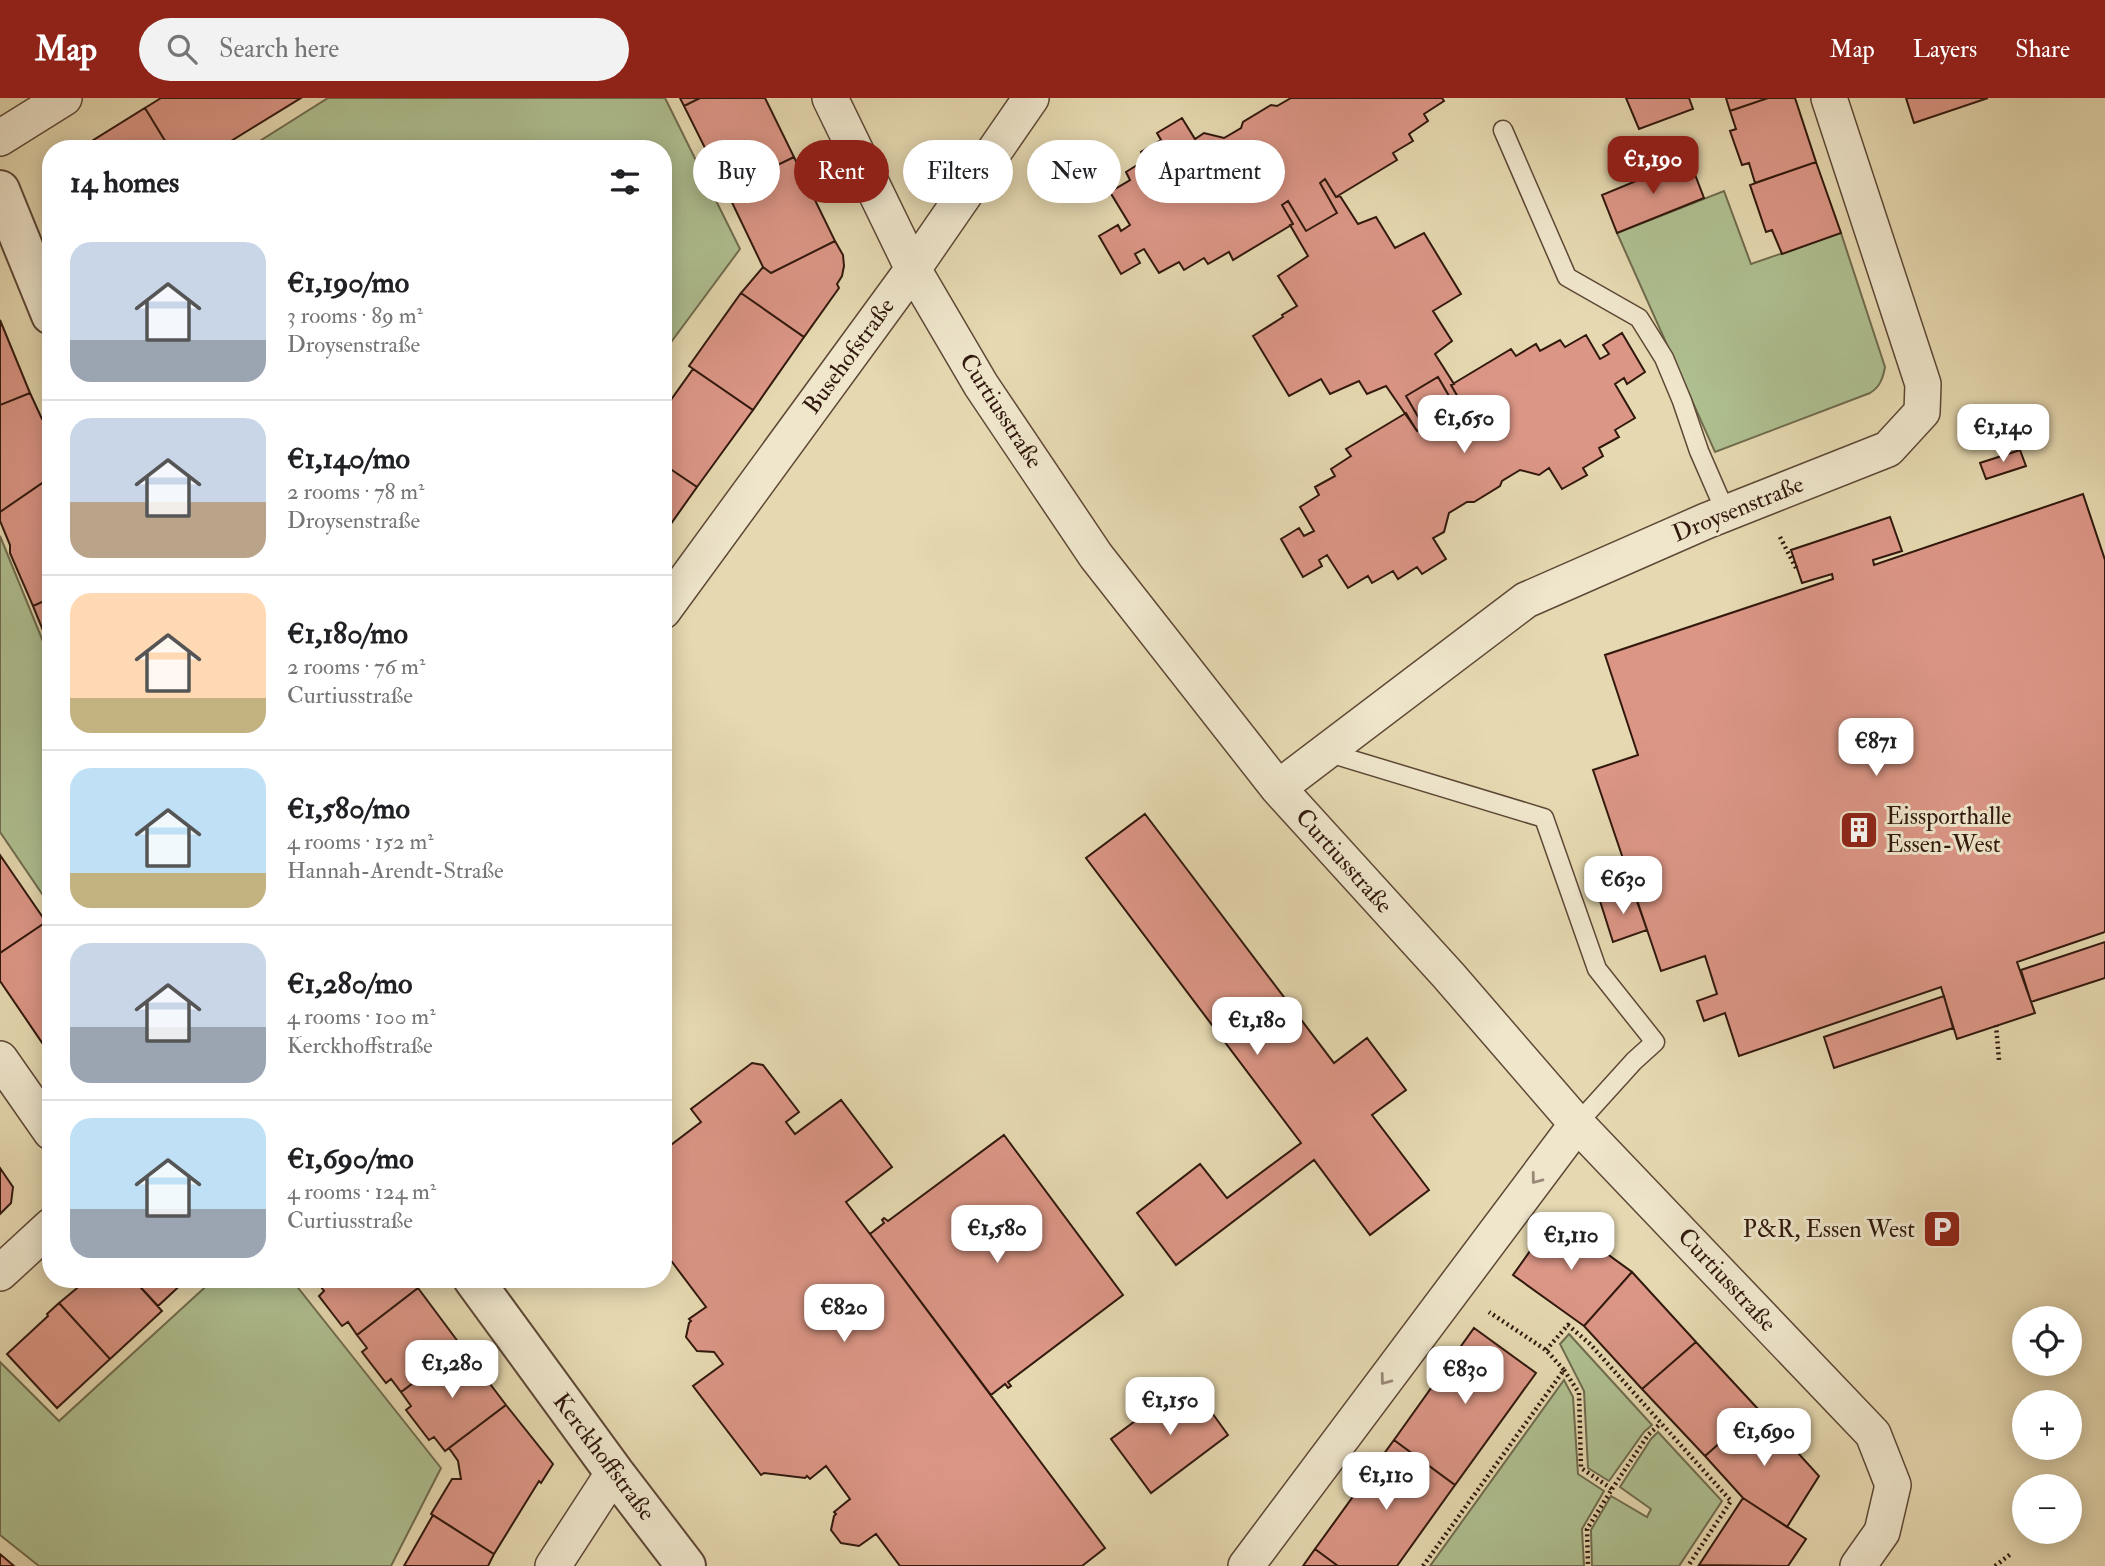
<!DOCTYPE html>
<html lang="en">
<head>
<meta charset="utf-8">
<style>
	:root { --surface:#fff; --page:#f2f2f2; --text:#202124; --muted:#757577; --line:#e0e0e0; --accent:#8f2418 }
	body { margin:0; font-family:"IM FELL Double Pica",serif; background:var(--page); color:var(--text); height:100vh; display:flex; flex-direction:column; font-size:26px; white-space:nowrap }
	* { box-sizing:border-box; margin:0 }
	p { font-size:23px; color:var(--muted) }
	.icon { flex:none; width:38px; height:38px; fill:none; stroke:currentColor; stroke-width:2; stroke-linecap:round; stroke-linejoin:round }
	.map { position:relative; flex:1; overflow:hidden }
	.drawer { position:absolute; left:42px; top:42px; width:630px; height:1148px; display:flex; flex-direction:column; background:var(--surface); border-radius:28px; box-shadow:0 4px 18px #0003 }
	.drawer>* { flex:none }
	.hud { position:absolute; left:693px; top:42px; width:665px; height:63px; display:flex; gap:14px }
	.tools { position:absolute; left:2012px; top:1208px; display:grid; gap:14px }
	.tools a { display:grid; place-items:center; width:70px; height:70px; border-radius:50%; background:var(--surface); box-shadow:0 4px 18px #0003; font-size:35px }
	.price { position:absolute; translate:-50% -60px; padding:0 16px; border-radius:14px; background:#fff; color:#222; font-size:23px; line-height:46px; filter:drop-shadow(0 2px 4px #0008) }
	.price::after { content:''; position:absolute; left:50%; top:42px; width:21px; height:16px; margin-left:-10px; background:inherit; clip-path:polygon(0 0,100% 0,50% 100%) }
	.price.active { background:var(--accent); color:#fff }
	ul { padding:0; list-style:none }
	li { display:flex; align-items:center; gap:21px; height:175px; padding:0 28px }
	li+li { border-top:2px solid var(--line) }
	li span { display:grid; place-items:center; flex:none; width:196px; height:140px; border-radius:21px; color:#555 }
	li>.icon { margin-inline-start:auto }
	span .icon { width:84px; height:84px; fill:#fffc; stroke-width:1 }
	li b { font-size:30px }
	h2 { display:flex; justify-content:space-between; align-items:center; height:84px; padding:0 28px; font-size:30px }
	.pill { padding:0 24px; border-radius:32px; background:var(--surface); box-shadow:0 4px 18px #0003; font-size:24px; line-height:63px }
	.pill.active { background:var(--accent); color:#fff }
	header { display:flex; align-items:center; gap:42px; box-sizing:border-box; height:98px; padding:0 35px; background:var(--accent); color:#fff }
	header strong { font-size:33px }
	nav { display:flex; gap:38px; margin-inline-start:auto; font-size:24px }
	.search { width:490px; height:63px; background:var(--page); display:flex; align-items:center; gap:18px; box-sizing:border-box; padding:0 24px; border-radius:38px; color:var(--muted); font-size:26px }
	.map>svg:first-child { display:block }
</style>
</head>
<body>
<header>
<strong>Map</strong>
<div class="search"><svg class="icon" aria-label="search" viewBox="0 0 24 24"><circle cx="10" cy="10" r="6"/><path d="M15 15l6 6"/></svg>Search here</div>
<nav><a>Map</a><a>Layers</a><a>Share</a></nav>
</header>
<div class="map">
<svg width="2105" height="1468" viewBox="0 0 2105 1468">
	<rect width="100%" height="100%" fill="#e6d9b1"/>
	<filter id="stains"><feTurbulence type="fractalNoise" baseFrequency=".00286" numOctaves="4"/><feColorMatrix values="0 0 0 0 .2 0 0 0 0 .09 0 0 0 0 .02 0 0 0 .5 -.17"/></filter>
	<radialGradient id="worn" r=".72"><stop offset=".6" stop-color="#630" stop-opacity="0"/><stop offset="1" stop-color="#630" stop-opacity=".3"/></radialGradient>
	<path fill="#afc091" stroke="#706c4f" stroke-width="2" d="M 328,0 L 665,0 L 740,151 L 663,255 L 663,51 L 247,51 Z
		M 1724,93 L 1751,166 L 1841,135 L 1885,269 C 1883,280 1880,289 1870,295 L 1715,354 L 1617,135 Z
		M 0,438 L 51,563 L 51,809 L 0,734 Z
		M 214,1181 L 291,1181 L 441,1370 L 391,1468 L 39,1468 L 0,1437 L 0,1264 L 59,1323 Z
		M 1569,1236 L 1652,1327 L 1644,1334 L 1609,1383 L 1588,1370 L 1584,1293 L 1560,1246 Z
		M 1564,1282 L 1573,1299 L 1578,1376 L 1604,1393 L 1582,1431 L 1584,1468 L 1430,1468 Z
		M 1658,1334 L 1722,1403 L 1679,1468 L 1592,1468 L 1591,1432 L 1611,1398 L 1647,1419 L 1651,1411 L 1620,1389 L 1651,1341 Z"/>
	<path fill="#dc9686" stroke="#31180d" stroke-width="2" d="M 161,0 L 301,0 L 218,51 L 170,51 L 145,10 Z
		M 680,0 L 700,0 L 684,8 Z
		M 700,0 L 765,0 L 794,59 L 726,92 L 684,8 Z
		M 1291,0 L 1442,0 L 1444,3 L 1424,16 L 1428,23 L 1409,36 L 1413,43 L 1393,55 L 1397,62 L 1336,99 L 1325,81 L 1320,85 L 1337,115 L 1306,133 L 1288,103 L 1282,107 L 1293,126 L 1233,162 L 1229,154 L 1208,166 L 1204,160 L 1184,172 L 1179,164 L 1159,175 L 1144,151 L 1135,156 L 1140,165 L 1121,176 L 1099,138 L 1118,127 L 1121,133 L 1130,127 L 1110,94 L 1130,82 L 1126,74 L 1145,62 L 1141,54 L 1161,42 L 1157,35 L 1182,20 L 1195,41 L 1204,35 L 1224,40 L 1241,30 L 1243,24 L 1271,7 L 1277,8 Z
		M 1626,0 L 1689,0 L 1693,11 L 1639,31 Z
		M 1726,0 L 1768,0 L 1730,13 Z
		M 1768,0 L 1795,0 L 1816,64 L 1755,85 L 1749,65 L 1742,67 L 1730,33 L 1736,31 L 1730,13 Z
		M 1906,0 L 1988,0 L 1914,25 Z
		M 145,10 L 170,51 L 79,51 Z
		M 794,59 L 835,143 L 771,175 L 763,169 L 726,92 Z
		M 1689,61 L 1704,100 L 1617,135 L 1602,97 Z
		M 1816,64 L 1841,135 L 1782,156 L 1772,132 L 1766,134 L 1750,87 Z
		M 1325,81 L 1336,99 L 1340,98 L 1358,126 L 1376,119 L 1395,150 L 1424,135 L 1461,196 L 1433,213 L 1452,243 L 1435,256 L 1454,286 L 1451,287 L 1462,306 L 1456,310 L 1438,279 L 1406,298 L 1424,329 L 1417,333 L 1386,288 L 1367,296 L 1359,283 L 1330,296 L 1321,281 L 1289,298 L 1253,238 L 1283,219 L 1282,217 L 1297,208 L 1278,178 L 1308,158 L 1290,127 L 1293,126 L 1282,107 L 1288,103 L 1306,133 L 1337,115 L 1320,85 Z
		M 835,143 L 843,157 L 844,168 L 842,178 L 837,186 L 839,190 L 804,239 L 741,195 L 763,169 L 771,175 Z
		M 741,195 L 804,239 L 753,312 L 689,268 Z
		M 0,222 L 30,295 L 0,307 Z
		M 1622,235 L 1645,274 L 1627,286 L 1624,280 L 1615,286 L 1635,320 L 1615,332 L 1619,339 L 1599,350 L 1603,358 L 1583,370 L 1587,377 L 1562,391 L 1549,370 L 1539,377 L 1520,372 L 1502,383 L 1500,388 L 1474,404 L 1467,404 L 1449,415 L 1444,434 L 1433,440 L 1446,461 L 1422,476 L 1417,469 L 1398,481 L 1393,473 L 1372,485 L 1368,478 L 1348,490 L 1327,457 L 1319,462 L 1322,468 L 1303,479 L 1281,441 L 1299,430 L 1304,438 L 1314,433 L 1300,409 L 1319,397 L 1315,389 L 1335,378 L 1331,371 L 1351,358 L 1346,351 L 1406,315 L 1417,333 L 1424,329 L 1406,298 L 1438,279 L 1456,310 L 1462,306 L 1451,287 L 1511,251 L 1516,258 L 1536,246 L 1540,253 L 1560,242 L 1565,249 L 1586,237 L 1600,261 L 1609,256 L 1603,247 Z
		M 693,271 L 753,312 L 697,389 L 663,366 L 663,313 Z
		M 30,295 L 42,321 L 45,321 L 51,335 L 51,379 L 0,414 L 0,307 Z
		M 2020,352 L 2026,368 L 1986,381 L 1980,365 Z
		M 663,366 L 697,389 L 663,437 Z
		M 51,379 L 51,500 L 33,508 L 10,455 L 10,447 L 0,423 L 0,414 Z
		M 2083,396 L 2105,462 L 2105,834 L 2017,864 L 2035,915 L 1957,941 L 1941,889 L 1739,958 L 1725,915 L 1704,923 L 1697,903 L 1717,896 L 1705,858 L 1661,873 L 1593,672 L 1638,657 L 1605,557 L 1833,481 L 1832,476 L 1802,485 L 1791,452 L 1890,419 L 1902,453 L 1873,462 L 1874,467 Z
		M 51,500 L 51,552 L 33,508 Z
		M 1145,716 L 1334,965 L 1367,940 L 1406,992 L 1372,1017 L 1429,1092 L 1370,1137 L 1314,1062 L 1176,1167 L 1137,1115 L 1200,1066 L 1227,1100 L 1301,1045 L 1086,760 Z
		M 0,757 L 46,824 L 0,855 Z
		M 1633,792 L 1647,832 L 1613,844 L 1600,803 Z
		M 46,824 L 51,831 L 51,945 L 45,949 L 0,883 L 0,855 Z
		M 2105,844 L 2105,880 L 2031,904 L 2021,872 Z
		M 1944,898 L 1953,930 L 1834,970 L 1824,939 Z
		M 752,965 L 763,967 L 799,1014 L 786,1024 L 795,1036 L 841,1002 L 892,1069 L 846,1104 L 1105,1450 L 1082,1468 L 900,1468 L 876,1436 L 859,1448 L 841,1445 L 831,1432 L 834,1418 L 836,1416 L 834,1414 L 850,1401 L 826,1368 L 810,1381 L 807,1378 L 805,1380 L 764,1375 L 761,1377 L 693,1288 L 723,1266 L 714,1254 L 697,1253 L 686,1239 L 689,1225 L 691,1223 L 689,1221 L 706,1209 L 663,1152 L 663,1053 L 701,1024 L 691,1011 Z
		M 1004,1037 L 1123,1197 L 1008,1284 L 1011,1288 L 1008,1290 L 1005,1286 L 991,1297 L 870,1136 L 884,1125 L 882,1122 L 884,1120 L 888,1123 Z
		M 0,1070 L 13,1089 L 11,1105 L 0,1116 Z
		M 1555,1118 L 1632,1174 L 1584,1228 L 1513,1177 Z
		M 1632,1174 L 1696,1244 L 1642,1291 L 1584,1228 Z
		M 88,1181 L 133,1181 L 162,1213 L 110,1261 L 59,1205 Z
		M 133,1181 L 187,1181 L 158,1208 Z
		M 315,1181 L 412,1181 L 418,1190 L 357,1237 L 348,1224 L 342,1228 L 319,1198 L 324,1193 Z
		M 418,1190 L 462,1249 L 401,1294 L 391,1281 L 386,1285 L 362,1254 L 367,1250 L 357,1237 Z
		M 59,1205 L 110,1261 L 57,1310 L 7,1256 L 48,1218 L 47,1216 Z
		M 1474,1230 L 1536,1275 L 1455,1387 L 1394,1342 Z
		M 1696,1244 L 1758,1311 L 1705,1358 L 1642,1291 Z
		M 462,1249 L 506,1307 L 445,1353 L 434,1339 L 429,1342 L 406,1312 L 411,1308 L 401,1294 Z
		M 1189,1283 L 1228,1337 L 1151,1395 L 1111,1341 Z
		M 506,1307 L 553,1366 L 541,1385 L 539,1383 L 494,1456 L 431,1416 L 452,1381 L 461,1381 L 458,1363 L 449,1350 Z
		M 1758,1311 L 1819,1378 L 1787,1429 L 1743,1400 L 1705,1358 Z
		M 1394,1342 L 1455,1387 L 1397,1468 L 1338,1468 L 1315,1451 Z
		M 1743,1400 L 1806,1441 L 1788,1468 L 1699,1467 Z
		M 433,1417 L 494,1456 L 488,1468 L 404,1468 Z
		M 1315,1451 L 1338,1468 L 1303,1468 Z
		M 0,1456 L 14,1468 L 0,1468 Z"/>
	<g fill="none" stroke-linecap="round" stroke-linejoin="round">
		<g stroke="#5e4836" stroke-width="21">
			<path id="service" d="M 1503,32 L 1567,179 L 1639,220 L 1664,260 L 1682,303 L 1699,353 L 1726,415
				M 1326,654 L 1544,720 L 1597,871 L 1655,944 L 1634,963 L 1577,1026"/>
		</g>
		<g stroke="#5e4836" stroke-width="38">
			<path id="minor" d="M 830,0 L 913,171 L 981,287 L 1096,458 L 1278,690 L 1449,878 L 1577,1026 L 1873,1336 L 1893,1387 L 1882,1434 L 1858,1468
				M 0,40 L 64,0
				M 663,513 L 913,171 L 1031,0
				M 1278,690 L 1526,502 L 1706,423 L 1888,351 L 1922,314 L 1923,286 L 1829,0
				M 0,961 L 51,1034
				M 0,1175 L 51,1128
				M 553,1468 L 614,1374
				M 1246,1468 L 1577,1026"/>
		</g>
		<g stroke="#5e4836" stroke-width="42">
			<path id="tertiary" d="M 0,92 L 51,217
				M 473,1181 L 614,1374 L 686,1468"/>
		</g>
		<path stroke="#31180d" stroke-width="4.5" stroke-dasharray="2 3.5" stroke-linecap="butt" d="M 1780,439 L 1796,470
			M 1996,927 L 1999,962
			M 1546,1252 L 1568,1227 L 1590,1246 L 1731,1403 L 1688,1468
			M 1564,1272 L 1579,1295 L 1581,1370 L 1612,1391 L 1587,1431 L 1588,1468
			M 1612,1391 L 1648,1337 L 1661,1325
			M 1423,1468 L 1564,1272 L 1546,1252 L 1489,1214
			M 1995,1468 L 2012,1455"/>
		<use href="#service" stroke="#efe6cc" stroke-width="18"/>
		<use href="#minor" stroke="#efe6cc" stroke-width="35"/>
		<use href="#tertiary" stroke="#efe6cc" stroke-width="38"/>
	</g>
	<defs><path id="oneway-chevron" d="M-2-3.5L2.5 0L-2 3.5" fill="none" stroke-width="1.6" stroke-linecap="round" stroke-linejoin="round" transform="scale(1.75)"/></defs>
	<g stroke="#9a8976">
		<use href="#oneway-chevron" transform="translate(1536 1081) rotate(127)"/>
		<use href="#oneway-chevron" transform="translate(1385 1282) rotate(127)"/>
	</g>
	<defs>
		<g id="building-square" transform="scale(2.0125)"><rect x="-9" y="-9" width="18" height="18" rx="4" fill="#8f2418" stroke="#efe6cc"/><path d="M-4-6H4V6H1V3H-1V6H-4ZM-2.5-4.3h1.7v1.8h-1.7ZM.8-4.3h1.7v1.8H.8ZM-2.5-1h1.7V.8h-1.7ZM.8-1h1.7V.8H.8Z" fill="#fff"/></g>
		<g id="parking-square" transform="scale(2.0125)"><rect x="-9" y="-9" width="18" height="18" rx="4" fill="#8f2418" stroke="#efe6cc"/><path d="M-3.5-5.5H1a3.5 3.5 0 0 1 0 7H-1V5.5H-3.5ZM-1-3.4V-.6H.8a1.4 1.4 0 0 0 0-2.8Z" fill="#fff"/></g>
	</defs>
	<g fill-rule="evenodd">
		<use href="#building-square" x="1859" y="732"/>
		<use href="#parking-square" x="1942" y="1131"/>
	</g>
	<g text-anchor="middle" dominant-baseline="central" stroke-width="6" stroke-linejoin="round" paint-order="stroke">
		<g font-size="24" fill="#31180d" stroke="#efe6cc">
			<text transform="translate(849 258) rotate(-54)">Busehofstraße</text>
			<text transform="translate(1001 313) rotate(57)">Curtiusstraße</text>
			<text transform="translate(1738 411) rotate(-22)">Droysenstraße</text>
			<text transform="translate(1344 763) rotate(48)">Curtiusstraße</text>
			<text transform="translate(1727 1182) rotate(47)">Curtiusstraße</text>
			<text transform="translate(604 1359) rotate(53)">Kerckhoffstraße</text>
		</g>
		<g font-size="24" fill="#31180d" stroke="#efe6cc" text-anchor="start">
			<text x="1886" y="718">Eissporthalle<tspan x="1886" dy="28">Essen-West</tspan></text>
			<text x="1915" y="1131" text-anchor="end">P&amp;R, Essen West</text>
		</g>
	</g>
	<rect width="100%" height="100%" filter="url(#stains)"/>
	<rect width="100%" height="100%" fill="url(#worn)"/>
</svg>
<div class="tools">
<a><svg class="icon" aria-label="locate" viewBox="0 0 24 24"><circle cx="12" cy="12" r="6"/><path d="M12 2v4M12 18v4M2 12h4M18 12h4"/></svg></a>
<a>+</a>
<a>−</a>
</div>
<b class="price active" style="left:1653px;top:98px">€1,190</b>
<b class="price" style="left:1464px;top:357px">€1,650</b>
<b class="price" style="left:2003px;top:366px">€1,140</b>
<b class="price" style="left:1876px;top:680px">€871</b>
<b class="price" style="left:1623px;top:818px">€630</b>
<b class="price" style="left:1257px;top:959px">€1,180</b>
<b class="price" style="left:997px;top:1167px">€1,580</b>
<b class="price" style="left:1571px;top:1174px">€1,110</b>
<b class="price" style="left:844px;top:1246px">€820</b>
<b class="price" style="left:452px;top:1302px">€1,280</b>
<b class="price" style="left:1465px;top:1308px">€830</b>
<b class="price" style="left:1170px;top:1339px">€1,150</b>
<b class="price" style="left:1764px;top:1370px">€1,690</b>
<b class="price" style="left:1386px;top:1414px">€1,110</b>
<div class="hud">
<a class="pill">Buy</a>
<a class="pill active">Rent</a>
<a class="pill">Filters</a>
<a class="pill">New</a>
<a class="pill">Apartment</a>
</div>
<section class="drawer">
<h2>14 homes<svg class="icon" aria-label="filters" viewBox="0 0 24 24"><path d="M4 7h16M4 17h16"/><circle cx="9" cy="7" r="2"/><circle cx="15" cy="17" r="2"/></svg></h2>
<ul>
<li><span style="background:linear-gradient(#c9d6e8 70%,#9aa5b1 0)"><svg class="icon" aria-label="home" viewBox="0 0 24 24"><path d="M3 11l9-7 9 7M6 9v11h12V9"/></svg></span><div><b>€1,190/mo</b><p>3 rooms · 89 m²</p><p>Droysenstraße</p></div></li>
<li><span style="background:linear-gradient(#c9d6e8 60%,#b9a48a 0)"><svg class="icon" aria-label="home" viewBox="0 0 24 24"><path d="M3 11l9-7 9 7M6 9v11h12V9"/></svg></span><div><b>€1,140/mo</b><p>2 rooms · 78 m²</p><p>Droysenstraße</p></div></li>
<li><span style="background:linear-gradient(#ffd9b3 75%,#c2b280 0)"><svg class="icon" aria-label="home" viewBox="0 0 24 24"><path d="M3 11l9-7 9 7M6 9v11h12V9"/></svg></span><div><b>€1,180/mo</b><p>2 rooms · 76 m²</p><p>Curtiusstraße</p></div></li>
<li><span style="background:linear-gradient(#bfe0f5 75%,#c2b280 0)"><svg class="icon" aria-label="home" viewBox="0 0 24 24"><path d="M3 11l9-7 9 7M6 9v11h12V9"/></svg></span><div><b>€1,580/mo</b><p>4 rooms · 152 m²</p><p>Hannah-Arendt-Straße</p></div></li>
<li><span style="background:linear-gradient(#c9d6e8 60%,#9aa5b1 0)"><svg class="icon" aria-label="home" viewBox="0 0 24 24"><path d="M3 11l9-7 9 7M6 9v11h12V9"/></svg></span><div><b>€1,280/mo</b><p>4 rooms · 100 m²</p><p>Kerckhoffstraße</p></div></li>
<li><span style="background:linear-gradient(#bfe0f5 65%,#9aa5b1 0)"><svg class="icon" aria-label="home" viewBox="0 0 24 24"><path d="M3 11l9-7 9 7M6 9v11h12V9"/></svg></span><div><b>€1,690/mo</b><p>4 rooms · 124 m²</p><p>Curtiusstraße</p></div></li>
</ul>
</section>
</div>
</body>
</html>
